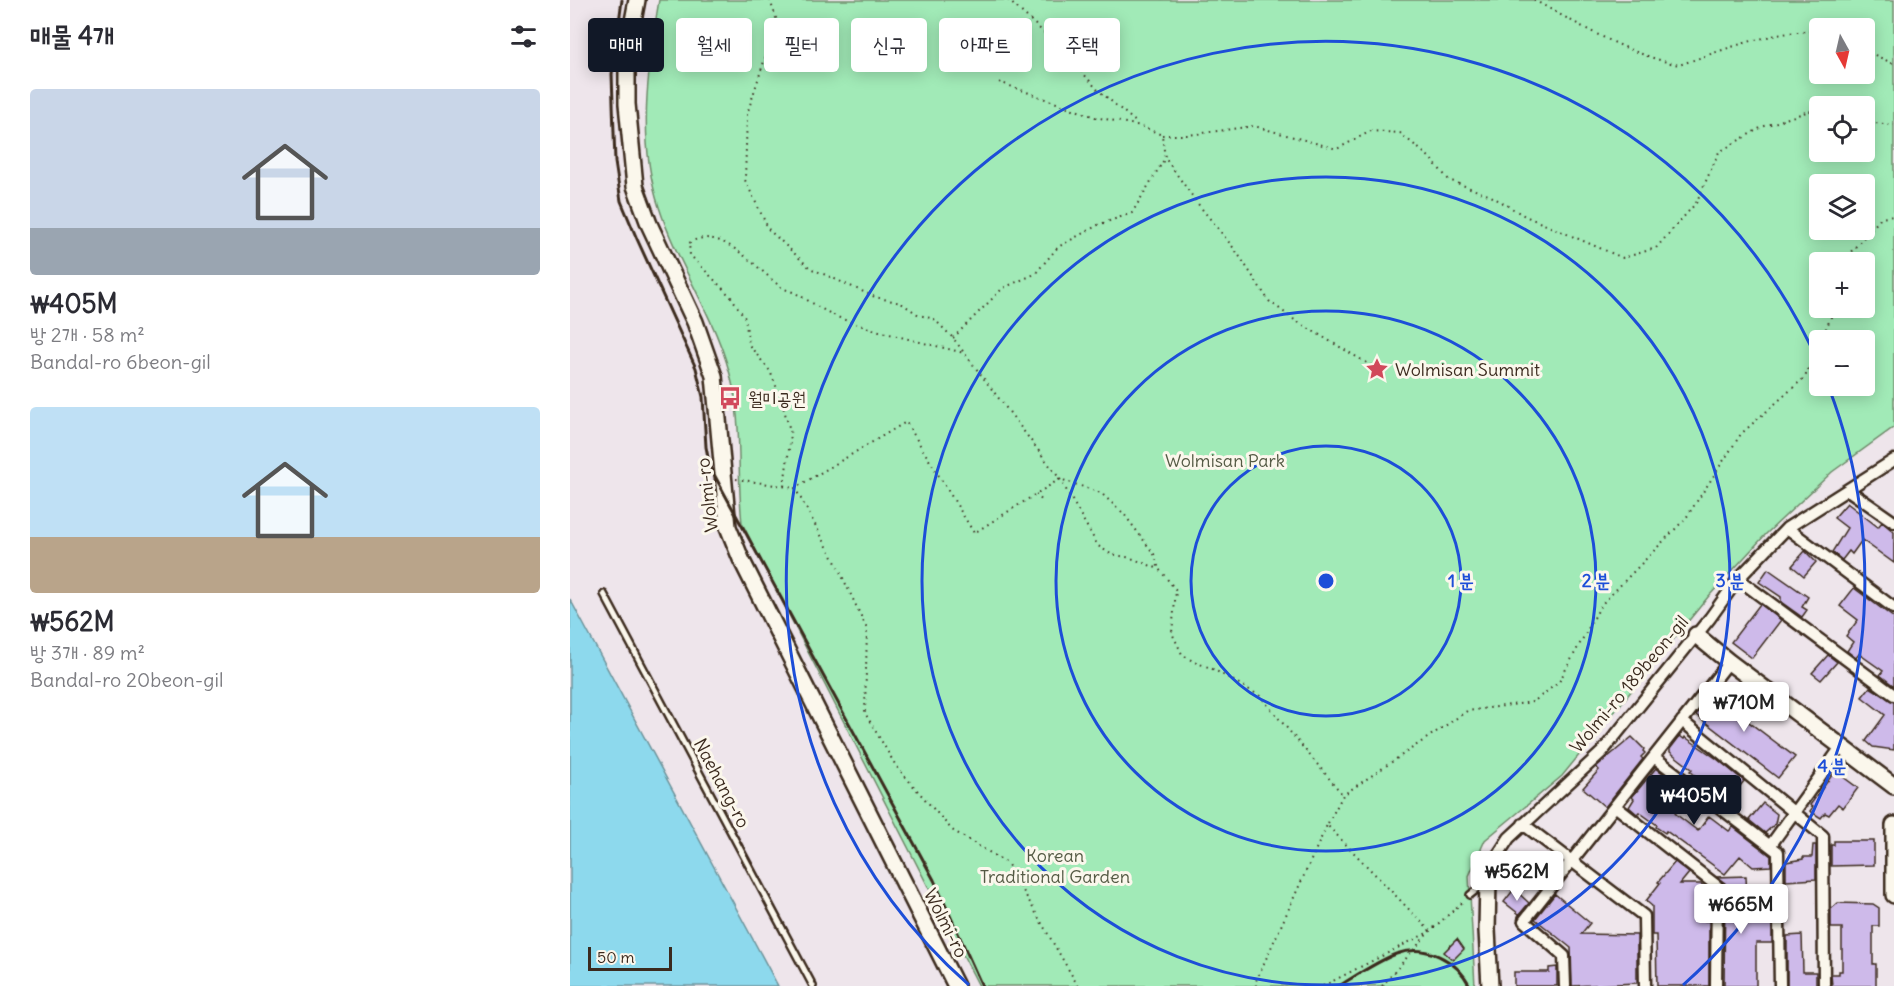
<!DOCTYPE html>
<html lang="ko">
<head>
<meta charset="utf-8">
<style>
	:root { --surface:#fff; --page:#f7f7f7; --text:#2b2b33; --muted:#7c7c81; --accent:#111827 }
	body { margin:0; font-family:Delius,"Poor Story",sans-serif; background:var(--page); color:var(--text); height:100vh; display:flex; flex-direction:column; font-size:22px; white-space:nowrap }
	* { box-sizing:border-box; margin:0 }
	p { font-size:20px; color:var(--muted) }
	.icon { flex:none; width:33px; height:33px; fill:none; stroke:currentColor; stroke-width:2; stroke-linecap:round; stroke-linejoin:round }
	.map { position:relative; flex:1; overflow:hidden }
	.sheet { display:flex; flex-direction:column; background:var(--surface); width:570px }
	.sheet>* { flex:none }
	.hud { position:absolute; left:18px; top:18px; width:570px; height:54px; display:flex; gap:12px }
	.needle { width:39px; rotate:172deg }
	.controls { position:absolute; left:1239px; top:18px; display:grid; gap:12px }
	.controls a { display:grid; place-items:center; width:66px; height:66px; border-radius:6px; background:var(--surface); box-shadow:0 3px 15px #0003; font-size:30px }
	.scale { position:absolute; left:18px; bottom:15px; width:84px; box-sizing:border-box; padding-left:6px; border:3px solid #3b2a1e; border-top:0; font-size:16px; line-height:21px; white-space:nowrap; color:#3b2a1e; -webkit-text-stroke:4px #fbf7ec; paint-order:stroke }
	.price { position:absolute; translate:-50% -51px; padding:0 14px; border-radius:6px; background:#fff; color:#222; font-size:20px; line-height:39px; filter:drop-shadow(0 2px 3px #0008) }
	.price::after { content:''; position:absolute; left:50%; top:36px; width:18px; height:14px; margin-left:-9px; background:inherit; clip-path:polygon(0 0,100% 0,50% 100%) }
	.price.current { background:var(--accent); color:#fff }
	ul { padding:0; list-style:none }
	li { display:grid; align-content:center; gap:12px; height:318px; padding:0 30px }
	li span { display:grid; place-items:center; height:186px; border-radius:6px; color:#555 }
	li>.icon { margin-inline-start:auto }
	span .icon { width:108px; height:108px; fill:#fffc; stroke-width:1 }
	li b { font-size:26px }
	h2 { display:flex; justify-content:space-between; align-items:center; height:72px; padding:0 30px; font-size:26px }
	.chip { padding:0 21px; border-radius:6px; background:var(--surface); box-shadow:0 3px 15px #0003; font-size:21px; line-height:54px }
	.chip.current { background:var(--accent); color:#fff }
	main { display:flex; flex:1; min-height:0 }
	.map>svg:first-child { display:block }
</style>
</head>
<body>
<main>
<section class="sheet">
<h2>매물 4개<svg class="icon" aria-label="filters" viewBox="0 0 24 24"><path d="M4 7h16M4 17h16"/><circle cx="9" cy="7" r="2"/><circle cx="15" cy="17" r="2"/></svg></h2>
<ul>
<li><span style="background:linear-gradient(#c9d6e8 75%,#9aa5b1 0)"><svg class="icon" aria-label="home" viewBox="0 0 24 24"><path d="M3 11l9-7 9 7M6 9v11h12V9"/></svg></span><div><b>₩405M</b><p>방 2개 · 58 m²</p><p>Bandal-ro 6beon-gil</p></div></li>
<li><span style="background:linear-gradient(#bfe0f5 70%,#b9a48a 0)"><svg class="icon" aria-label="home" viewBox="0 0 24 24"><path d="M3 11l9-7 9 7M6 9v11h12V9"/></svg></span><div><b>₩562M</b><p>방 3개 · 89 m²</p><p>Bandal-ro 20beon-gil</p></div></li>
</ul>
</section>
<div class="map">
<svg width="1324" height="986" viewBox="0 0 1324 986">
	<rect width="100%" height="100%" fill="#eee5eb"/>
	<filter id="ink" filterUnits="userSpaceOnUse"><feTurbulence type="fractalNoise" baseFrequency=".0167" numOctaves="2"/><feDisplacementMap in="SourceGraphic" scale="12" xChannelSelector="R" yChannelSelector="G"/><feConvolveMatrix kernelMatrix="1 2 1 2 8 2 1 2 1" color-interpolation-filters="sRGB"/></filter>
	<g filter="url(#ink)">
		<path fill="#a1eab7" stroke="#6e8a6a" stroke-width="1.5" fill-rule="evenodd" d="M 89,0 L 1324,0 L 1324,427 L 1262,472 L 1196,534 L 1138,597 L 992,776 L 915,840 L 899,876 L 905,986 L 409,986 L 172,523 C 167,478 172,432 163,387 C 150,323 109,269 89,207 C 67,141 78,67 89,0 ZM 1250,28 L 1294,28 L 1294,74 L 1250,74 ZM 1250,106 L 1294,106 L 1294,152 L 1250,152 ZM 1250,184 L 1294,184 L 1294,230 L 1250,230 ZM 1250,262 L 1294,262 L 1294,308 L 1250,308 ZM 1250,340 L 1294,340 L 1294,386 L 1250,386 Z"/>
		<path fill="#8dd9ed" stroke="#6c939a" stroke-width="1.5" d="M 0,599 L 208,986 L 0,986 Z"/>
		<path fill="#cebaea" stroke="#3b2a1e" stroke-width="1.5" d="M 1277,503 L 1308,527 L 1312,522 L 1324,532 L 1324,563 L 1292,540 L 1282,554 L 1279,551 L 1272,560 L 1262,552 L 1277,528 L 1264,518 Z
			M 1235,551 L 1246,562 L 1234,576 L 1222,566 Z
			M 1198,569 L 1238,597 L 1232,607 L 1237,610 L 1232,617 L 1211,602 L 1211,597 L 1189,582 Z
			M 1284,588 L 1324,618 L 1324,686 L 1310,675 L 1313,671 L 1289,654 L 1286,658 L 1277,651 L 1283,642 L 1276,636 L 1288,620 L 1270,606 Z
			M 1190,604 L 1211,620 L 1182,658 L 1161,642 Z
			M 1258,655 L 1267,662 L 1251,680 L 1242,673 Z
			M 1300,687 L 1324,702 L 1324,750 L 1303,747 L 1296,741 L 1315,715 L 1292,697 Z
			M 1147,689 L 1179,714 L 1175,719 L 1225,757 L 1208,778 L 1126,715 Z
			M 1110,736 L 1114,739 L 1115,737 L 1147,759 L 1174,781 L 1157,802 L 1120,771 L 1122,769 L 1100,752 L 1100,749 Z
			M 1062,737 L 1074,749 L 1073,751 L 1075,753 L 1071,757 L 1073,759 L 1035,807 L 1013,788 L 1029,770 L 1026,767 Z
			M 1086,768 L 1120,794 L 1105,813 L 1107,815 L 1128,831 L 1139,816 L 1159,831 L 1163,827 L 1201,856 L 1201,866 L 1183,867 L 1170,856 L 1155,874 L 1096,831 L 1095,833 L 1086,827 L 1087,825 L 1069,812 L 1067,814 L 1059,807 L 1064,799 L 1062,797 Z
			M 1265,771 L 1288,788 L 1273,808 L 1268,804 L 1259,815 L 1255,813 L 1251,818 L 1240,811 L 1243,807 L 1240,805 Z
			M 1193,803 L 1207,814 L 1205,824 L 1195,833 L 1179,820 Z
			M 1264,841 L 1304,841 L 1304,865 L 1261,866 L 1261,845 L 1264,845 Z
			M 1243,845 L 1246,845 L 1246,879 L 1216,881 L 1216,862 L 1233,859 L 1233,857 L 1242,857 Z
			M 1105,862 L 1119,873 L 1110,884 L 1132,884 L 1132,897 L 1135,897 L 1135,921 L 1139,921 L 1139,986 L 1087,986 L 1086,935 L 1082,935 L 1082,906 L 1076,901 L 1090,883 L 1088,882 Z
			M 1176,876 L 1178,923 L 1202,922 L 1202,943 L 1186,943 L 1186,986 L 1154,986 L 1155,883 L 1147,877 Z
			M 944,889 L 959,903 L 948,916 L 947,922 L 949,914 L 934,902 Z
			M 985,894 L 1020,923 L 1011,934 L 1067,935 L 1067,983 L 1002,986 L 1001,948 L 965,919 Z
			M 1268,903 L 1303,904 L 1309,908 L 1309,926 L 1303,926 L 1303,964 L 1306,964 L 1306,986 L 1262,986 L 1261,974 L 1269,974 L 1269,971 L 1272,971 L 1272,928 L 1261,928 L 1261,909 Z
			M 1232,935 L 1233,972 L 1246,972 L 1246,986 L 1217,986 L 1217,936 Z
			M 887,939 L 894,949 L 883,960 L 874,952 Z
			M 987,967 L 987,986 L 944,986 L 944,972 L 979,972 L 979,968 Z"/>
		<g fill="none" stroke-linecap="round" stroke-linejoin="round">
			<g stroke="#3b2a1e" stroke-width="10">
				<path id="lane" d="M 34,594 L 243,986
					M 900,895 L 915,883"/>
			</g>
			<g stroke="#3b2a1e" stroke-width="15">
				<path id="street" d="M 1278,490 L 1324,522
					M 1217,528 L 1324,608
					M 1168,579 L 1324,695
					M 1112,721 L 1253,836 L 1254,986
					M 1084,757 L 1208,852 L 1210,986
					M 1045,806 L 1147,886 L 1146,986
					M 953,824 L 1074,916 L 1075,986
					M 1200,846 L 1271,747
					M 918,880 L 924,861 L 939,838 L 1032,752 L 1140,618 L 1168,579 L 1217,528 L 1324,460
					M 995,986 L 994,956 L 954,921 L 1159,662"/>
			</g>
			<g stroke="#3b2a1e" stroke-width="20">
				<path id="secondary" d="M 67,0 L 57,53 L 57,104 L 65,186 L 79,224 L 125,322 L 144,376 L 158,527 L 171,559 L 386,986
					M 1126,635 L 1159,662 L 1324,786
					M 1324,825 L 1324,895
					M 918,880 L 917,930 L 920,986"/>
			</g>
			<path stroke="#3b2a1e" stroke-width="2" stroke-dasharray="1.5 4.5" stroke-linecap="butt" d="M 200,0 L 207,21 L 177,114 L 175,180 L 199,230 L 240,268 L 305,297 L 331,303 L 349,315 L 364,319 L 383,338 L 490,479 L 528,546 L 541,554 L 561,558 L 589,569 L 606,590 L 602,633 L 612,654 L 624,662 L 641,668 L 690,696 L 773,795
				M 438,0 L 490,47 L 527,89 L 568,124
				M 964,0 C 1009,25 1058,54 1109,65 C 1153,50 1202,30 1250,31
				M 1294,50 L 1324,64
				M 429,82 L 525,117 L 571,126 L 592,135 L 595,158 L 628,204 L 666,251 L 699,301 L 726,321 L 807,369
				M 1294,122 L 1324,125
				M 592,135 L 618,135 L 684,126 L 767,149 L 801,131 L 830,133 L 859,157 L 879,180 L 921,196 L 955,216 L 1053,258 L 1086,248 L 1126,203 L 1149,152 L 1192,127 L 1239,111 L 1250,113
				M 1276,262 L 1278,255 L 1311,218 L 1324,216
				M 383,338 L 433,288 L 465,274 L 488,247 L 528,225 L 562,213 L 595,158
				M 1251,340 L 1265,308
				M 166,479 L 225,488
				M 214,486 L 221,434 L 210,396 L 200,371 L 179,345 L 175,318 L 162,298 L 120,255 L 119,243 C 150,223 187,269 211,287 C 215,290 222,291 227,294 C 243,303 258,314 275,320 C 314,334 355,343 394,353
				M 466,494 L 474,503
				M 860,931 L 757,825 L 773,795 L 897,711 L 963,702 L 989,682 L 1031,605 L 1116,518 L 1171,434 L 1235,377 L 1250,343
				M 508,986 L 437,863 L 382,830 L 326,766 L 295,713 L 297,629 L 265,561 L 225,488 L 336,422 L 404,533 L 490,479 L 531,493 L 554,514 L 584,554 L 589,569
				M 686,986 L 685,983 L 757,825
				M 753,986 L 857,933
				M 812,986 L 860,931 L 894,901"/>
			<use href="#lane" stroke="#fbf7ec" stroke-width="5"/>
			<use href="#street" stroke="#fbf7ec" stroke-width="10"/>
			<use href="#secondary" stroke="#fbf7ec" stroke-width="15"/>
			<path stroke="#3b2a1e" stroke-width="3" d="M 52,0 L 42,74 L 45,162 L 51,201 L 67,239 L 126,368 L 133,397 L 136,447 L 140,467 L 364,880 L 412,986
				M 769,986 C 787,975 806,962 826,954 C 855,943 887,960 900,986"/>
		</g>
	</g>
	<g fill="none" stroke="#1d4ed8" stroke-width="3">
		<circle cx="756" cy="581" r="135"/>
		<circle cx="756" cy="581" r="270"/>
		<circle cx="756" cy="581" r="404"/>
		<path d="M399 985A539 539 0 1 1 1248 362M1259 388A539 539 0 0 1 1113 985"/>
	</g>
	<defs>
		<g id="sight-bare" transform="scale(1.8)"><path d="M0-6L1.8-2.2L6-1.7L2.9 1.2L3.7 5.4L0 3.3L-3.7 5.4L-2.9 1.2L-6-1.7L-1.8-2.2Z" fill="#d1495b" stroke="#fbf7ec" stroke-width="2.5" paint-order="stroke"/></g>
		<g id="bus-bare" transform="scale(1.8)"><path d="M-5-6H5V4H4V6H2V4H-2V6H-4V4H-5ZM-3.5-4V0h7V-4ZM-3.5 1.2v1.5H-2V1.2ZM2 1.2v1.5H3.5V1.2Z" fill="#d1495b" stroke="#fbf7ec" stroke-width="2.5" paint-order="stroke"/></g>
	</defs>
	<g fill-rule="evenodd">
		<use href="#sight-bare" x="807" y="369"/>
		<use href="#bus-bare" x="160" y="398"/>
	</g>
	<g text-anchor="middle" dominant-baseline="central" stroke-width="6" stroke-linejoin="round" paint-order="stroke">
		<g font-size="18" fill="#3b2a1e" stroke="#fbf7ec" text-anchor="start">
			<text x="825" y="369">Wolmisan Summit</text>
			<text x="178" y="398">월미공원</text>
		</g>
		<g font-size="18" fill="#545a44" stroke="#fbf7ec">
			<text x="655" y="460">Wolmisan Park</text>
			<text x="485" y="855">Korean<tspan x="485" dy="21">Traditional Garden</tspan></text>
		</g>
		<g font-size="18" fill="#3b2a1e" stroke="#fbf7ec">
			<text transform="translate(137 495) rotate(-97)">Wolmi-ro</text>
			<text transform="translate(1059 684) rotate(-50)">Wolmi-ro 189beon-gil</text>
			<text transform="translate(152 783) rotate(62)">Naehang-ro</text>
			<text transform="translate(376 923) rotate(63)">Wolmi-ro</text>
		</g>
	</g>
	<circle cx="756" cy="581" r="9" fill="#1d4ed8" stroke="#fbf7ec" stroke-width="3"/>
	<g font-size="18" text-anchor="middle" font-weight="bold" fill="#1d4ed8" stroke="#fbf7ec" stroke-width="6" stroke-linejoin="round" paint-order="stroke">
		<text x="891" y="587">1 분</text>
		<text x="1026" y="587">2 분</text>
		<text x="1160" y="587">3 분</text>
		<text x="1262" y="772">4 분</text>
	</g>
</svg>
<div class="controls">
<a><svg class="needle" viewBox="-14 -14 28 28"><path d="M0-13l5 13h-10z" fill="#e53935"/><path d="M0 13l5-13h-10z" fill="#7c7c81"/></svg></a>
<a><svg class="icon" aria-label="locate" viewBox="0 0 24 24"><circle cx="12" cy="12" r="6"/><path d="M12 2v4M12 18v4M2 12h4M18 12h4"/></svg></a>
<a><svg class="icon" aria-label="layers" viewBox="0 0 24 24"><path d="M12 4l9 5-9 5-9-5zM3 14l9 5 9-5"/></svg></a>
<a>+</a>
<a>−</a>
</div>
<div class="scale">50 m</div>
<b class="price" style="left:1174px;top:733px">₩710M</b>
<b class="price current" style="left:1124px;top:826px">₩405M</b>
<b class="price" style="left:947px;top:902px">₩562M</b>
<b class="price" style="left:1171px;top:935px">₩665M</b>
<div class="hud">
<a class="chip current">매매</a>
<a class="chip">월세</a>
<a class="chip">필터</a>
<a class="chip">신규</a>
<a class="chip">아파트</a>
<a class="chip">주택</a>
</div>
</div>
</main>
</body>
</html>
